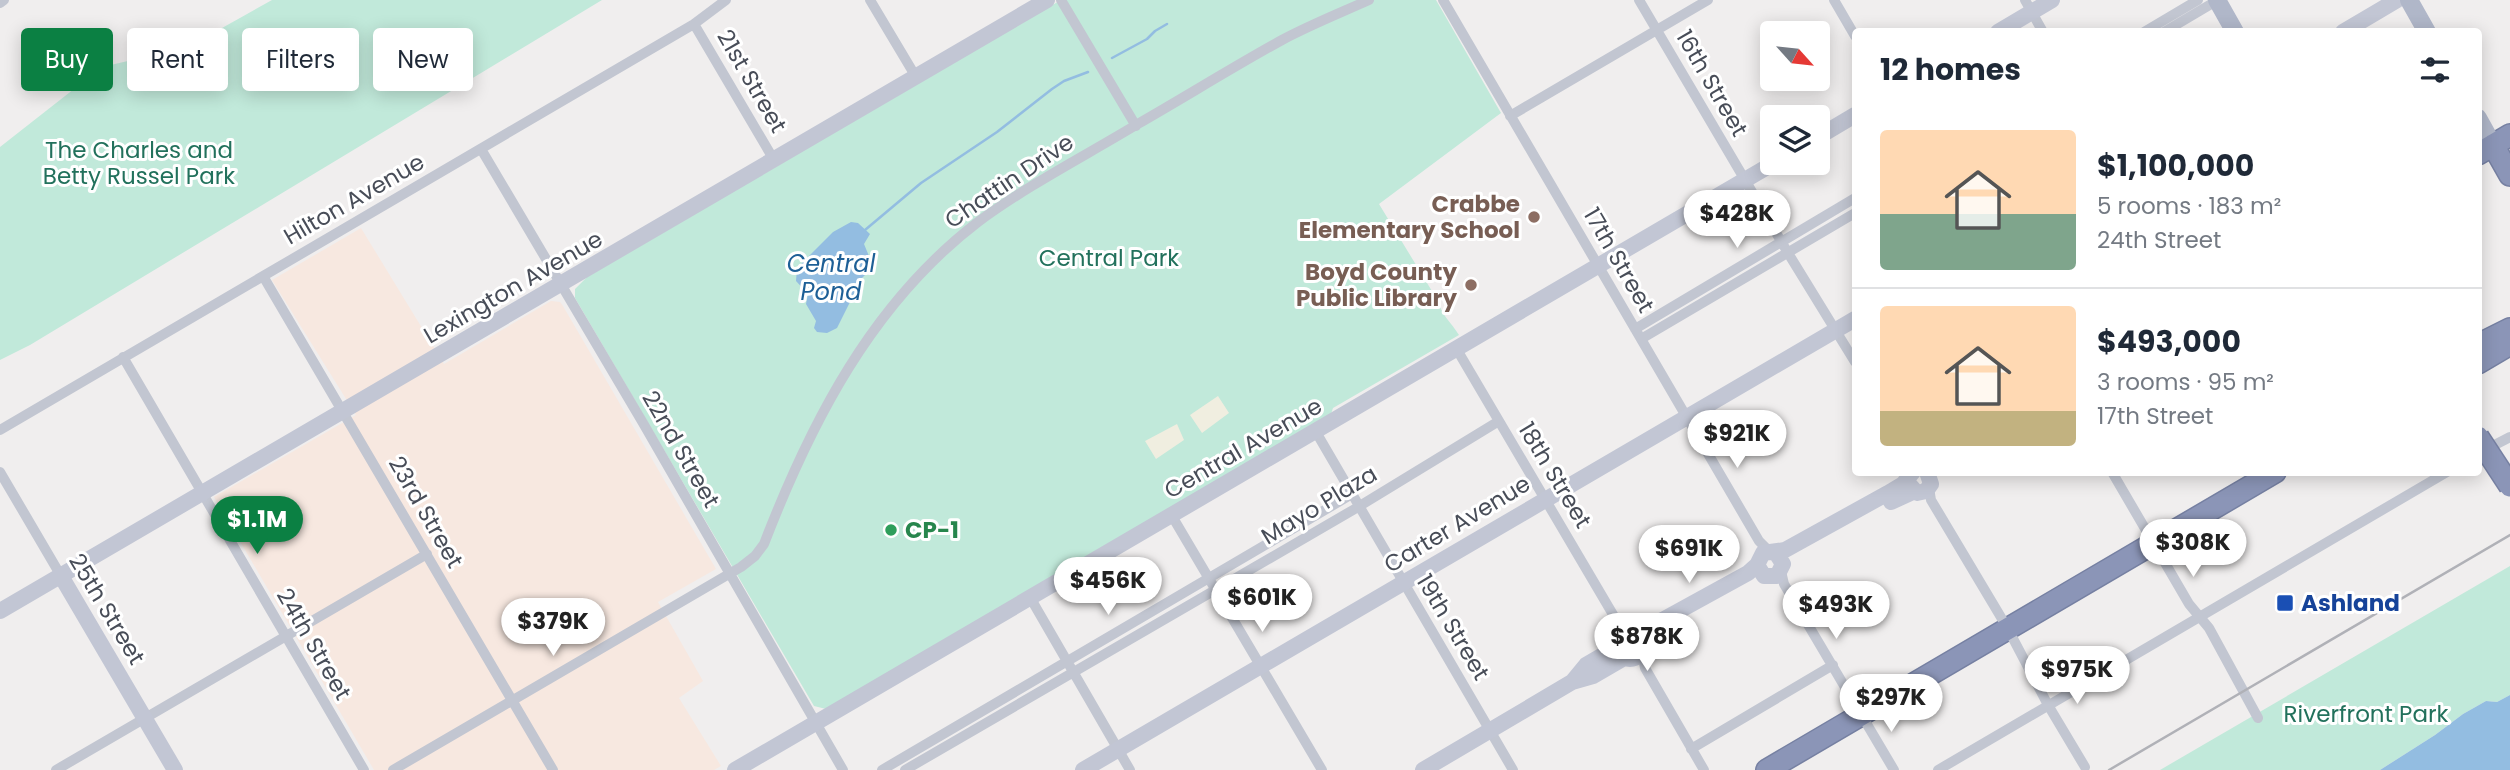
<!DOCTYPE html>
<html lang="en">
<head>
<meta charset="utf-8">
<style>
	:root { --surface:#fff; --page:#f2f2f3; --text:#1f2937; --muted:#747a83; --line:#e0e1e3; --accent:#0b8043 }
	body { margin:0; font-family:Poppins,sans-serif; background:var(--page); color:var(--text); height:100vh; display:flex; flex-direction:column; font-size:26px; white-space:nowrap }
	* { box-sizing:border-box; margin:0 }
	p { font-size:23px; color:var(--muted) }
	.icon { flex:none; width:38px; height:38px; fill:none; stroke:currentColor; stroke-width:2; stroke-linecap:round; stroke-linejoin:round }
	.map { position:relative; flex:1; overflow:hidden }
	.drawer { position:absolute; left:1852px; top:28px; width:630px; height:448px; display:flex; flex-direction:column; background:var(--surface); border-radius:7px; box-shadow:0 4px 18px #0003 }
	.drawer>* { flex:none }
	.guide { position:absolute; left:21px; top:28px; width:665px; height:63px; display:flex; gap:14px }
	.needle { width:46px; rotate:117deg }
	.controls { position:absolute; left:1760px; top:21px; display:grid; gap:14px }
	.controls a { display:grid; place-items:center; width:70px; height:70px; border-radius:7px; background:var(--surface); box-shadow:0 4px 18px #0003; font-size:35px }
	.price { position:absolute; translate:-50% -60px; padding:0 16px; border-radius:24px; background:#fff; color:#222; font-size:23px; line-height:46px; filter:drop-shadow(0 2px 4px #0008) }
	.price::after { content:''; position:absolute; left:50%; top:42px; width:21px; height:16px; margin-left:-10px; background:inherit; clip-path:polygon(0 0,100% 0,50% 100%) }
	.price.selected { background:var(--accent); color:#fff }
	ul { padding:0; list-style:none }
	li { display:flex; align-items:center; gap:21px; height:175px; padding:0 28px }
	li+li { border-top:2px solid var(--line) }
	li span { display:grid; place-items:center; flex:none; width:196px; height:140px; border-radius:7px; color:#555 }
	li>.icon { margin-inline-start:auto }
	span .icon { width:84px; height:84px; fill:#fffc; stroke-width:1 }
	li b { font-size:30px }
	h2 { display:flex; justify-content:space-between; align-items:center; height:84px; padding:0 28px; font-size:30px }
	.chip { padding:0 24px; border-radius:7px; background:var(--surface); box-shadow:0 4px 18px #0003; font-size:24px; line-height:63px }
	.chip.selected { background:var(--accent); color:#fff }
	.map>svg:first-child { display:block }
</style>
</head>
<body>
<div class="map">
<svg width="2510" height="770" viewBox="0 0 2510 770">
	<rect width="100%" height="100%" fill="#f0eeee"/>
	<path fill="#f7e8e0" d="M 361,228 L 444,364 L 551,301 L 560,302 L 563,306 L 716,569 L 658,602 L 703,681 L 679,698 L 721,766 L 714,770 L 374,770 L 214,497 L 356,415 L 272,280 Z"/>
	<path fill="#c1e9da" d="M 272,0 L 602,0 L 30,345 L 0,360 L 0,147 L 102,67 L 188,47 Z
		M 1061,0 L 1436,0 L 1501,113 L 1379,204 L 1438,301 C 1442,316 1451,322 1459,335 L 1333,408 L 1331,414 L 826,709 L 814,706 L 575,298 L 575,289 L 587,277 Z
		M 2510,566 L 2510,695 L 2497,702 L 2486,701 L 2463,714 L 2435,735 L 2380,770 L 2160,770 Z"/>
	<path fill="#f0eee0" d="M 1218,396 L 1229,413 L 1202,433 L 1190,415 Z
		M 1177,424 L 1184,440 L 1156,459 L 1145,441 Z"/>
	<path fill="#93bde1" d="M 851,222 L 858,223 L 870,234 L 864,244 L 871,261 L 870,270 L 862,278 L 837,328 L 827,333 L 817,332 L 814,328 L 816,321 L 806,304 L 808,294 L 796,281 L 797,268 L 833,232 Z
		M 2510,695 L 2510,770 L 2380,770 L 2435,735 L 2463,714 L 2486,701 L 2497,702 Z"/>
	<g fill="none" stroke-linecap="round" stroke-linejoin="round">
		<path stroke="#93bde1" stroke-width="2.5" d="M 1112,58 L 1147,39 L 1155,31 L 1167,24
			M 865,230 L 921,183 L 997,132 L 1052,89 L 1064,81 L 1088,72"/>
		<g stroke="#7680a2" stroke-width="24">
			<path id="highway" d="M 2493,145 L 2510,175
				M 2478,154 L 2510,135
				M 2478,345 L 2510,329
				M 2478,363 L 2510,344
				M 1767,770 L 2275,472"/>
		</g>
		<path stroke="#c2c6d1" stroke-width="10" d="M 870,0 L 916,77
			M 1061,0 L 1136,126
			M 1443,0 L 1759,541 L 1770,552
			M 1639,0 L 1788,253 L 1855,362
			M 1834,0 L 1855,36
			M 2025,0 L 2043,32
			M 0,3 L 4,0
			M 694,24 L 774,160
			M 2144,32 L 2198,0
			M 2164,32 L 2218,0
			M 1510,116 L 1708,0
			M 481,149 L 643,423 L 843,770
			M 263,276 L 553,770
			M 1635,329 L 1855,198
			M 1641,339 L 1855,213
			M 1456,348 L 1618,623 L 1628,633
			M 123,357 L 364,770
			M 0,430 L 694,24 L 726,0
			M 1316,432 L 1513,770
			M 2483,451 L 2510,437
			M 0,472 L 61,576
			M 2112,472 L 2189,604 L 2209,628 L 2258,718
			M 1929,488 L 1931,500 L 2008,629 L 2048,705 L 2085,767
			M 1172,516 L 1322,770
			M 1781,571 L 1784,584 L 1894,770
			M 1031,599 L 1130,770
			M 1642,653 L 1645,668 L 1704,770
			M 1691,749 L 1833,665
			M 56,770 L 427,554
			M 393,770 L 741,567 L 755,556 L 764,544 C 811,422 872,303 978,222 C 1028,185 1083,157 1136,125 C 1185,97 1233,67 1282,40 C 1310,25 1340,13 1369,0
			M 882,770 L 1352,494
			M 905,770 L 1353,510 L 1499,421
			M 1938,770 L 2447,472"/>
		<path stroke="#c2c6d4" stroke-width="16" d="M 1998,32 L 2052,0
			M 2343,32 L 2397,0
			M 1818,137 L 1855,115
			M 1909,484 L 1917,493 L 1926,491 L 1931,484 L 1927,472
			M 1891,502 L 1915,491
			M 1757,565 L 1764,576 L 1777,576 L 1783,564 L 1776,553
			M 61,576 L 175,770
			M 0,611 L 1047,0
			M1617 646a13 13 0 1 1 26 0a13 13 0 1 1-26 0Z
			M 1637,634 L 1748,573 L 1757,565 L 1763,553 L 1785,550 L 1888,493 L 1903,484 L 1913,472
			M 1644,646 L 1668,631
			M 1572,682 L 1586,665 L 1617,647
			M 735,770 L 1774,163
			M 1083,770 L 1855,319
			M 1423,770 L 1572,682 L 1593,676 L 1624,658"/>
		<path stroke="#b0b7c9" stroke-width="18" d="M 2217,0 L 2235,32
			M 2409,0 L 2427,32
			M 2478,118 L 2493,145"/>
		<use href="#highway" stroke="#8b95b7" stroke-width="21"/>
		<path stroke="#b0b1b7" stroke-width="2.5" d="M 2109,770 L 2510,535"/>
		<g stroke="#7680a2" stroke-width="24" stroke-linecap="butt">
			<path id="highway-bridge" d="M 2478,437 L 2510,486"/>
		</g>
		<use href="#highway-bridge" stroke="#8b95b7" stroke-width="21"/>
	</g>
	<g fill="#8d6e63" stroke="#fff" stroke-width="2.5">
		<circle cx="1534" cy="217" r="7"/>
		<circle cx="1471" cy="285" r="7"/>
	</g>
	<circle fill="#2e9e5b" stroke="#fff" stroke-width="2.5" cx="891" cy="530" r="7"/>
	<rect fill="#1a4fb4" stroke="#fff" stroke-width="2.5" x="2276" y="594" width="18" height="18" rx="3.5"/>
	<g text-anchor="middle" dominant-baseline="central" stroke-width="6" stroke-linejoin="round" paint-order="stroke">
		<g font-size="23" fill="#484d58" stroke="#fff">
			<text transform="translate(752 81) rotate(60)">21st Street</text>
			<text transform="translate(1712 83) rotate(60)">16th Street</text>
			<text transform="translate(1009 181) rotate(-34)">Chattin Drive</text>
			<text transform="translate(354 199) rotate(-30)">Hilton Avenue</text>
			<text transform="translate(1619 260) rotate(60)">17th Street</text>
			<text transform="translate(513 287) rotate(-30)">Lexington Avenue</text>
			<text transform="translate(1243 448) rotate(-30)">Central Avenue</text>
			<text transform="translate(681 449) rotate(60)">22nd Street</text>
			<text transform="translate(1555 475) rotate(59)">18th Street</text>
			<text transform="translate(1319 505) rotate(-31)">Mayo Plaza</text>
			<text transform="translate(426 512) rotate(60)">23rd Street</text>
			<text transform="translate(1457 524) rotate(-31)">Carter Avenue</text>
			<text transform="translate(107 609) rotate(59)">25th Street</text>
			<text transform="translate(1453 627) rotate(59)">19th Street</text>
			<text transform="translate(314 644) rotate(60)">24th Street</text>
		</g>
		<g font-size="23" fill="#22715c" stroke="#fff">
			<text x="139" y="150">The Charles and<tspan x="139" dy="26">Betty Russel Park</tspan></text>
			<text x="1109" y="258">Central Park</text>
			<text x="2366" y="714">Riverfront Park</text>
		</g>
		<g font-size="23" font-weight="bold" fill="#785e54" stroke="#fff" text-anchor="end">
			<text x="1520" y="204">Crabbe<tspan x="1520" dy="26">Elementary School</tspan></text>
			<text x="1457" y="272">Boyd County<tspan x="1457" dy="26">Public Library</tspan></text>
		</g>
		<g font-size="23" font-weight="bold" fill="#27864d" stroke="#fff" text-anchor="start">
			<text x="905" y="530">CP-1</text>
		</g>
		<g font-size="23" font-weight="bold" fill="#164399" stroke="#fff" text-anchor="start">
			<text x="2301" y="603">Ashland</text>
		</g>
		<g font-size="24" font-style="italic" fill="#1d5f96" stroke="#fff">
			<text x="831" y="263">Central<tspan x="831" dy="28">Pond</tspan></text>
		</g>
	</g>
</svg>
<div class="controls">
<a><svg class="needle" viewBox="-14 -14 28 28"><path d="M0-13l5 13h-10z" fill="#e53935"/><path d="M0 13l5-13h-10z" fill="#747a83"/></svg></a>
<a><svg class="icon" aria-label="layers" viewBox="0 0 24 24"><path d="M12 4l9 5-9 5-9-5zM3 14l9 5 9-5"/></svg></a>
</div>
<b class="price" style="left:1737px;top:250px">$428K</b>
<b class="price" style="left:1737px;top:470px">$921K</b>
<b class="price selected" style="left:257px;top:556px">$1.1M</b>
<b class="price" style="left:2193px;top:579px">$308K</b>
<b class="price" style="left:1689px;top:585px">$691K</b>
<b class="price" style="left:1108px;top:617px">$456K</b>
<b class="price" style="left:1262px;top:634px">$601K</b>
<b class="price" style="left:1836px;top:641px">$493K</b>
<b class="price" style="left:553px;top:658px">$379K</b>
<b class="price" style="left:1647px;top:673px">$878K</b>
<b class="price" style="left:2077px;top:706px">$975K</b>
<b class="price" style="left:1891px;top:734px">$297K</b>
<div class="guide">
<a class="chip selected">Buy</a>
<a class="chip">Rent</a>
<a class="chip">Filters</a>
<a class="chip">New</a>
</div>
<section class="drawer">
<h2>12 homes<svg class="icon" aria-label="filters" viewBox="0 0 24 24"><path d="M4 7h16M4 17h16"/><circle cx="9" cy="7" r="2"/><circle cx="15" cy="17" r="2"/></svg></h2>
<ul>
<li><span style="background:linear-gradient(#ffd9b3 60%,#7fa58c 0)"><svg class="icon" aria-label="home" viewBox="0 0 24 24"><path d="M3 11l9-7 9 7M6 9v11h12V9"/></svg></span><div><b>$1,100,000</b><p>5 rooms · 183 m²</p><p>24th Street</p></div></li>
<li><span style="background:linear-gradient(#ffd9b3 75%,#c2b280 0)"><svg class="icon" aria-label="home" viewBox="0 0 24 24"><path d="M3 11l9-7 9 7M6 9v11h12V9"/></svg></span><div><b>$493,000</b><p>3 rooms · 95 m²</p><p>17th Street</p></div></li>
</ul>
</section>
</div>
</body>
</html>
